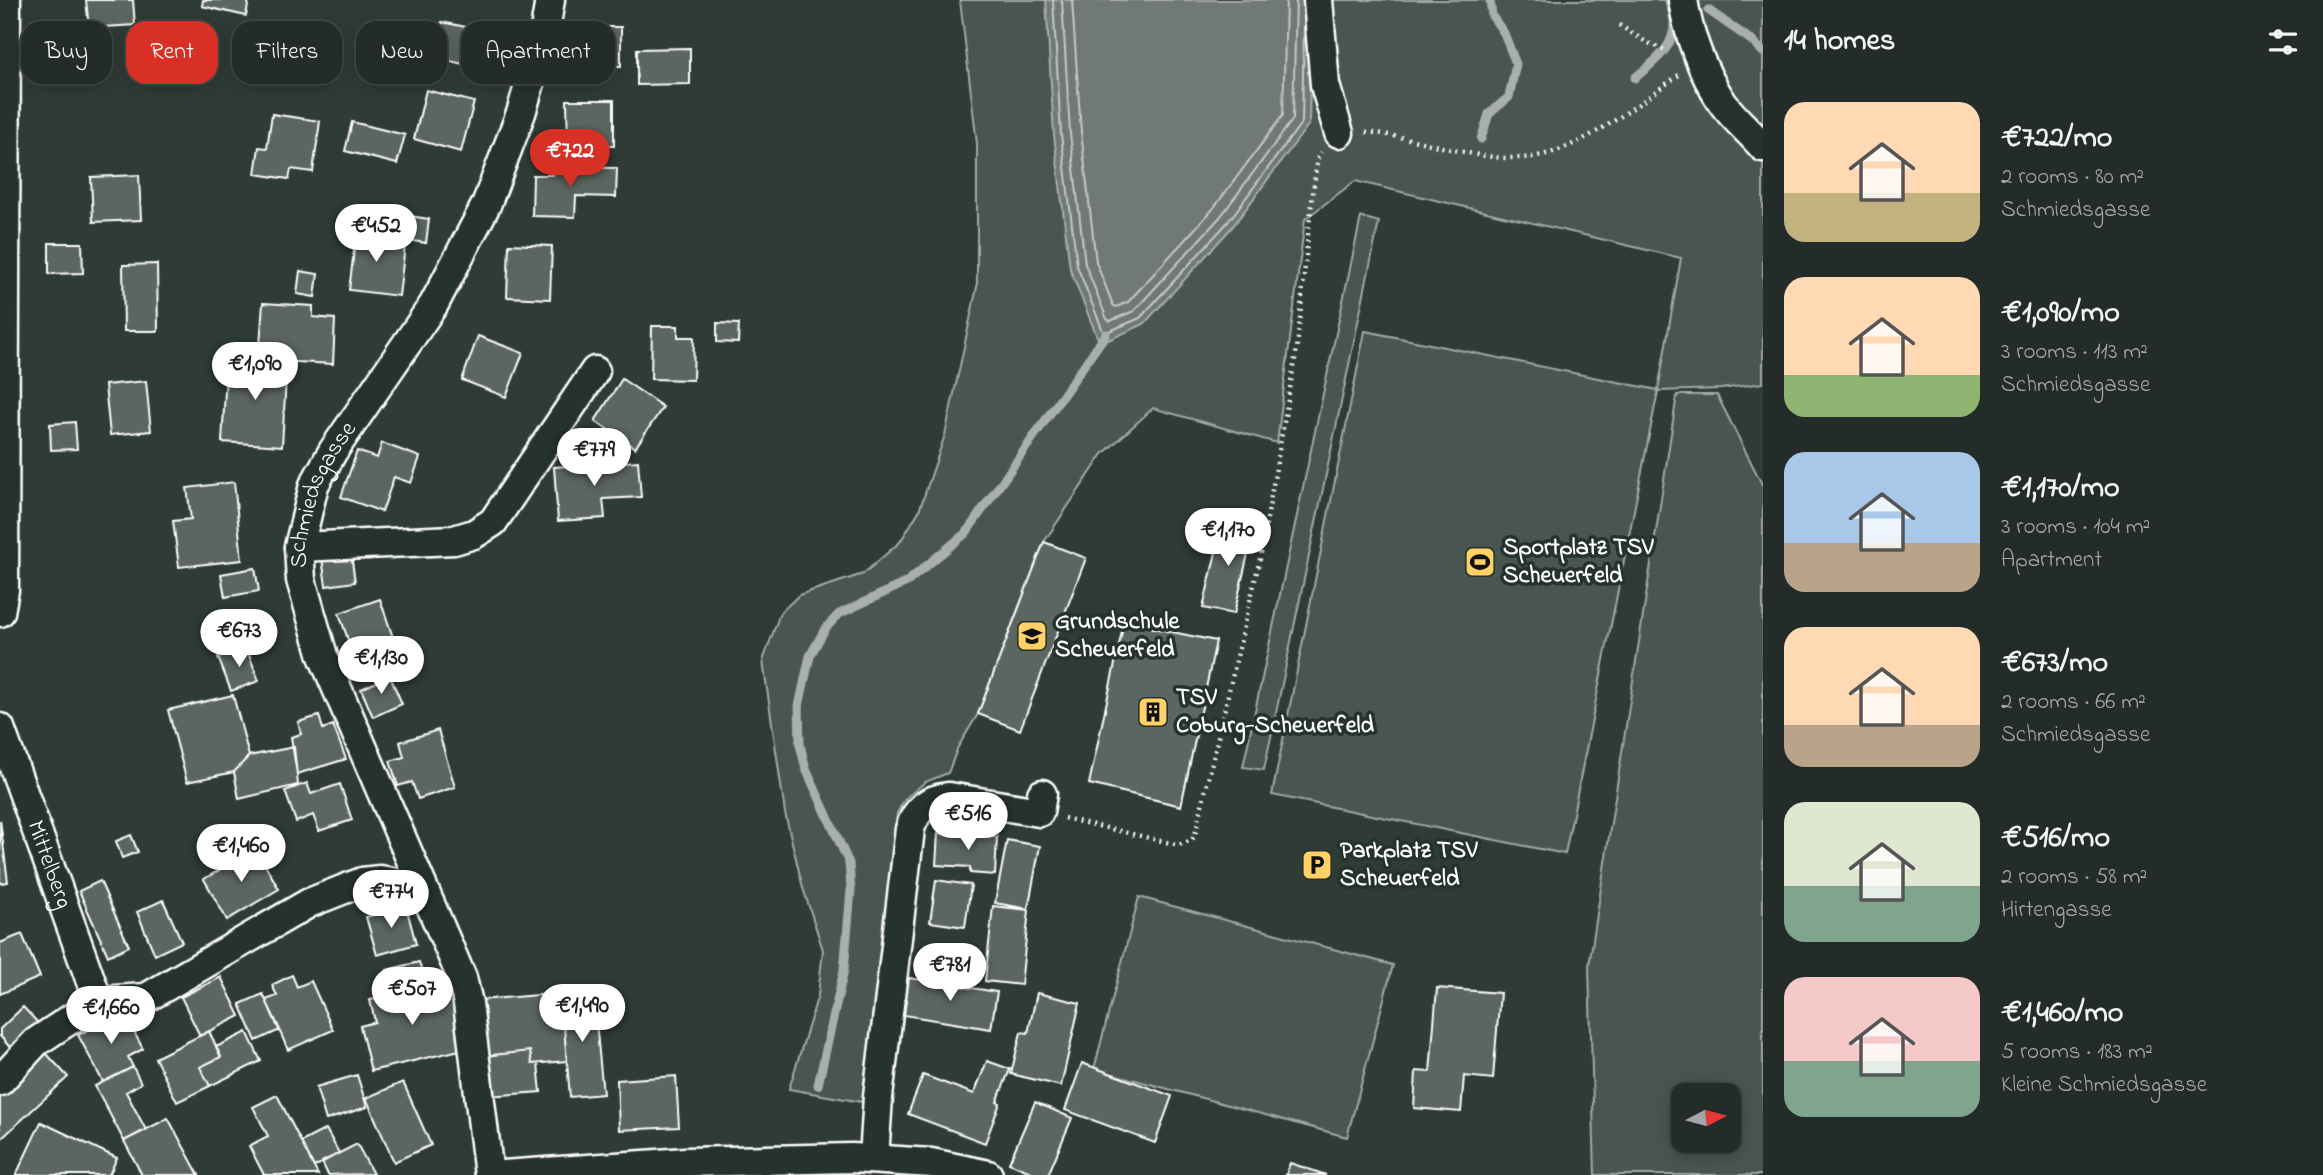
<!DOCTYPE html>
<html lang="en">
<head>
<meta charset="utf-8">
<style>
	:root { --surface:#232c28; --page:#2f3834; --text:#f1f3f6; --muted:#a3a7a8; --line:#404845; --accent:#d93025 }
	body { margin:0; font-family:"Indie Flower",sans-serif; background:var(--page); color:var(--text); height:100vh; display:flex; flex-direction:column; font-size:26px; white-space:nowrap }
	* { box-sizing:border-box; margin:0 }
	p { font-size:23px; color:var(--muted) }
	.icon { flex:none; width:38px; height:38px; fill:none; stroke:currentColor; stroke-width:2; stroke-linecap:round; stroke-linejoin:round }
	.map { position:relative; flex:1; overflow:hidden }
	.drawer { display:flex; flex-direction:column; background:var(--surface); width:560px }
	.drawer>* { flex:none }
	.banner { position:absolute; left:21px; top:21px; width:665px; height:63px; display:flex; gap:14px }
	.needle { width:46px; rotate:84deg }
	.controls { position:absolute; left:1671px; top:1083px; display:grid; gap:14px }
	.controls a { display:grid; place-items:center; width:70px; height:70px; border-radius:14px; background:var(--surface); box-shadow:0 4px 18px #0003,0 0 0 2px var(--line); font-size:35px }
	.price { position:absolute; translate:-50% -60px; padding:0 16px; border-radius:24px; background:#fff; color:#222; font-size:23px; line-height:46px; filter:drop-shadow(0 2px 4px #0008) }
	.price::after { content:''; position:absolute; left:50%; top:42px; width:21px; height:16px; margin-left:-10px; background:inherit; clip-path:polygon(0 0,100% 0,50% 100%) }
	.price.current { background:var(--accent); color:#fff }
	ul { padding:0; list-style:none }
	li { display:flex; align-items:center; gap:21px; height:175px; padding:0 21px }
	li span { display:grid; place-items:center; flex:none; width:196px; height:140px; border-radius:21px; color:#555 }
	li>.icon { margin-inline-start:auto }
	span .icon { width:84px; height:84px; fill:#fffc; stroke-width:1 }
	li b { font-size:30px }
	h2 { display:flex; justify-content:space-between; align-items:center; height:84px; padding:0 21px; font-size:30px }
	.pill { padding:0 24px; border-radius:21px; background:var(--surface); box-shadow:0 4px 18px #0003,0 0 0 2px var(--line); font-size:24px; line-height:63px }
	.pill.current { background:var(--accent); color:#fff }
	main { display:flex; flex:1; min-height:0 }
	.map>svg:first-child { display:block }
</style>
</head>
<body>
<main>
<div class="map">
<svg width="1763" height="1175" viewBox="0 0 1763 1175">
	<rect width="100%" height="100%" fill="#2f3b35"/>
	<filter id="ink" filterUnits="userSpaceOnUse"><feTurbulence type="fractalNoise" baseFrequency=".0143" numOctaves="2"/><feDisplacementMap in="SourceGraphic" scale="14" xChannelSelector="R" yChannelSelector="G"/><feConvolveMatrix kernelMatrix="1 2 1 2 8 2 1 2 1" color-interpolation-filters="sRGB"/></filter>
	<g filter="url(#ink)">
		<path fill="#4a544f" stroke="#a4aaa7" stroke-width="2" fill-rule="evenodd" d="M 960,0 L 1676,0 L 1763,160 L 1763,383 L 1721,389 L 1658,391 L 1565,854 L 1272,795 L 1365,331 L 1658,390 L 1681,258 L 1355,181 L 1305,219 L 1277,443 L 1153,408 L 1103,454 L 1044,542 L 978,714 L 958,747 L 948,773 L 925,782 L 905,799 L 897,813 L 862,1102 L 789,1089 L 818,995 L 823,950 L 803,888 L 785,813 L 763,661 L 780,613 L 799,595 L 863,574 L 900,542 L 919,511 L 945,435 L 977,287 L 977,144 Z
			M 1693,0 L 1763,0 L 1763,133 L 1730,96 L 1701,45 Z
			M 1361,217 L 1379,222 L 1264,770 L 1243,767 Z
			M 1677,395 L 1717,395 L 1763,486 L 1763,1175 L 1595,1175 L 1589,966 ZM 1684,1096 L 1729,1096 L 1729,1141 L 1684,1141 Z
			M 1139,897 L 1393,965 L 1347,1137 L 1094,1069 Z"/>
		<path fill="#707975" stroke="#a9afac" stroke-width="2" d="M 1046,0 L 1312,0 L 1309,124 L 1233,226 L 1144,324 L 1100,344 L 1070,269 L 1054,135 Z"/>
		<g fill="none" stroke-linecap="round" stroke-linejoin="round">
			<path stroke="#c6c9c8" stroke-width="2" d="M 1053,0 L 1061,134 L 1077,266 L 1103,331 L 1105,333 L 1140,318 L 1228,222 L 1302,122 L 1304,25
				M 1062,0 L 1070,133 L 1085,264 L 1107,319 L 1110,321 L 1134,311 L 1221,216 L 1293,119 L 1296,0
				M 1072,0 L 1081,132 L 1096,262 L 1113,305 L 1116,307 L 1128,302 L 1213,209 L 1283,115 L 1286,0"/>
			<path stroke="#a9afac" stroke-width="9" d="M 1708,10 L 1751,40 L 1763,52
				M 1635,78 C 1652,63 1675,48 1674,23 C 1674,16 1671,8 1669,1
				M 1481,139 L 1489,114 L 1509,97 L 1516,64 L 1504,33 L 1492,16 L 1490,0
				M 818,1085 L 844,970 L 851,890 L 849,863 L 806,769 L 800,745 L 799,706 L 810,656 L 825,629 L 839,614 L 907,582 L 966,533 L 1106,334"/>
		</g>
		<path fill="#5b6661" stroke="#fff" stroke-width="2" d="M 86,0 L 133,0 L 135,25 L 89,28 Z
			M 203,0 L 249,0 L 246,16 L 202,6 Z
			M 442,22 L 504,35 L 497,71 L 435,58 Z
			M 579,27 L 621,27 L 621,66 L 579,66 Z
			M 690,48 L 690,84 L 637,85 L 637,49 Z
			M 426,90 L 474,102 L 461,152 L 414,139 Z
			M 567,100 L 614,100 L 614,146 L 568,146 Z
			M 272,114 L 320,121 L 313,172 L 291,169 L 289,179 L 255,174 L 259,147 L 267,148 Z
			M 352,122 L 405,135 L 397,164 L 345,151 Z
			M 553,167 L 617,168 L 616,197 L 576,196 L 575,217 L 532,216 L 533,175 L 553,175 Z
			M 139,175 L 141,220 L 93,222 L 91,177 Z
			M 404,215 L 429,219 L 426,243 L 400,239 Z
			M 357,227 L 387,231 L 385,243 L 405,246 L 399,296 L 349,290 Z
			M 49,243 L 82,243 L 83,273 L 49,274 Z
			M 509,244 L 552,246 L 550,299 L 507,297 Z
			M 157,264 L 158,331 L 124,331 L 123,265 Z
			M 300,271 L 318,274 L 315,297 L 297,294 Z
			M 263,303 L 313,306 L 313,317 L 335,319 L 333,364 L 259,360 Z
			M 717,323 L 739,324 L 738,343 L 717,342 Z
			M 652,326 L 678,326 L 678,337 L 694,337 L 693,380 L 651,379 Z
			M 478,336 L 523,353 L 506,397 L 462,380 Z
			M 227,358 L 287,361 L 282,446 L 222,442 Z
			M 622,379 L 663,407 L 635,448 L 595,421 Z
			M 146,381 L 151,431 L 110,435 L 105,385 Z
			M 75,422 L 77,449 L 51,450 L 50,424 Z
			M 382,443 L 420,457 L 411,483 L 394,477 L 382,512 L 341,497 L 357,451 L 377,458 Z
			M 638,461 L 641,497 L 603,499 L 605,518 L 558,521 L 554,467 Z
			M 234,482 L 242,560 L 179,567 L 173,521 L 191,519 L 187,488 Z
			M 1223,522 L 1254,528 L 1234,614 L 1203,608 Z
			M 1044,542 L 1086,558 L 1020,730 L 978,714 Z
			M 351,554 L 355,582 L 326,586 L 322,558 Z
			M 255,568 L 259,591 L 225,597 L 221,574 Z
			M 380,599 L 401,661 L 360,675 L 339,613 Z
			M 1124,622 L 1216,641 L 1181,806 L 1089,784 Z
			M 246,647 L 259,681 L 231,691 L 218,657 Z
			M 390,676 L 402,704 L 373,717 L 361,689 Z
			M 233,695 L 249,756 L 234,772 L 187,782 L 168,710 Z
			M 319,716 L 323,729 L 333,725 L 346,759 L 297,774 L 291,737 L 301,734 L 298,722 Z
			M 438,730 L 455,787 L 418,799 L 412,782 L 398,786 L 390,761 L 404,757 L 400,742 Z
			M 294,747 L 298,785 L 239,799 L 234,772 L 249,756 Z
			M 307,783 L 311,794 L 340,784 L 352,820 L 319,831 L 313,815 L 296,822 L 285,791 Z
			M 0,820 L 8,882 L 0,883 Z
			M 938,833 L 997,837 L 995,875 L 970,873 L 970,867 L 936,865 Z
			M 131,835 L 138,852 L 122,858 L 116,841 Z
			M 1007,840 L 1040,846 L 1028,909 L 995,903 Z
			M 256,849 L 279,889 L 227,920 L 204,879 Z
			M 936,880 L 971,885 L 965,927 L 930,922 Z
			M 100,881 L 129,946 L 108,956 L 79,891 Z
			M 163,900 L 182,942 L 155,955 L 137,912 Z
			M 406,906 L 416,944 L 377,955 L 366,917 Z
			M 993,906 L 1029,910 L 1021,985 L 985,981 Z
			M 22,934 L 40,977 L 0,994 L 0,943 Z
			M 419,962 L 423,974 L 391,982 L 387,970 Z
			M 292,975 L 297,987 L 311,981 L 333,1030 L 288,1050 L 266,1000 L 277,996 L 272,985 Z
			M 221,977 L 240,1016 L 200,1036 L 181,997 Z
			M 909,978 L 997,992 L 991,1029 L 904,1015 Z
			M 449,981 L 464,1049 L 371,1071 L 360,1026 L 375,1022 L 370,1000 Z
			M 1437,988 L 1500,993 L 1493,1079 L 1464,1076 L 1461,1112 L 1414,1108 L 1416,1071 L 1430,1072 Z
			M 593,990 L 603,1094 L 570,1097 L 561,993 Z
			M 561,993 L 567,1061 L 532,1064 L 530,1051 L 484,1056 L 479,1000 Z
			M 1037,993 L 1080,1003 L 1061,1086 L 1011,1074 L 1021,1032 L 1028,1033 Z
			M 263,994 L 280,1030 L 256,1041 L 240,1004 Z
			M 23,1007 L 41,1026 L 14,1052 L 0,1036 L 0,1029 Z
			M 123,1011 L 143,1049 L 128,1057 L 133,1067 L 103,1082 L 78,1035 Z
			M 209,1031 L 221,1057 L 200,1067 L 210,1086 L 177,1102 L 155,1058 Z
			M 247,1032 L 261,1061 L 210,1086 L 200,1067 L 221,1057 L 216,1047 Z
			M 530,1051 L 532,1064 L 538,1064 L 541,1092 L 488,1096 L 484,1056 Z
			M 46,1053 L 68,1077 L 0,1140 L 0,1096 Z
			M 987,1061 L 1010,1069 L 997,1102 L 1000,1103 L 985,1143 L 908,1114 L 923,1075 L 974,1094 Z
			M 1082,1063 L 1172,1096 L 1155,1143 L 1065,1110 Z
			M 133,1067 L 141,1083 L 126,1092 L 146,1130 L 124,1141 L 95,1086 Z
			M 357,1075 L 367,1107 L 326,1120 L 316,1087 Z
			M 676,1076 L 679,1127 L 619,1130 L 617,1080 Z
			M 403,1082 L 431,1145 L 394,1162 L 366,1098 Z
			M 277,1095 L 301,1142 L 318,1175 L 264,1175 L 249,1146 L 268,1136 L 253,1107 Z
			M 1035,1102 L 1072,1118 L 1048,1175 L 1038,1175 L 1009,1163 Z
			M 168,1118 L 199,1175 L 142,1175 L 124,1141 Z
			M 41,1122 L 117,1158 L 109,1175 L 16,1175 Z
			M 326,1129 L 339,1153 L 314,1167 L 301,1142 Z
			M 357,1144 L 373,1174 L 328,1175 L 322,1162 Z
			M 1290,1163 L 1326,1175 L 1286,1175 Z"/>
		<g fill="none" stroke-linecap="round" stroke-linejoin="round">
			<g stroke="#fff" stroke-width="33">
				<g id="minor">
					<path d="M 1318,0 L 1325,85 L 1339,133"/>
					<path d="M 1683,0 C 1689,37 1702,71 1722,102 C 1733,118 1750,132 1763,147"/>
					<path d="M 299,547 L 454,540 L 474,534 L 493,522 L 595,371"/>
					<path d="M 0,612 L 4,590 L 6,0"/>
					<path id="s1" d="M 0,728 L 98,1001"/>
					<path d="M 0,1081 L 36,1042 L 98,1001 L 146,998 L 309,903 L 362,882 L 380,880 L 421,887"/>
					<path d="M 874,1158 L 878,1097 L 910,829 C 916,809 928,799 949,797 L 1039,812 L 1042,794"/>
					<path id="s2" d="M 489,1175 L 468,1003 L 462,978 L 323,656 L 301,580 L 299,547 L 314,485 L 333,451 L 434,304 L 486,205 L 521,113 L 544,36 L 550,0"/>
					<path d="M 503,1175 L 686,1162 L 852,1158 L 931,1163 L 988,1175"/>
				</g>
			</g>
			<path stroke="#fff" stroke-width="4.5" stroke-dasharray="2 5" stroke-linecap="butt" d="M 1619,25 L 1646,42 L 1665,50
				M 1366,132 C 1417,136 1469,160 1519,158 C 1575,157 1634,106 1679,75
				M 1064,818 L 1179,845 L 1192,840 L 1195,835 L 1260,559 L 1297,348 L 1309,225 L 1317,160 L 1321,152"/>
			<use href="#minor" stroke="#26332d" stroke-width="28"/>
		</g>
	</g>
	<defs>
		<g id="stadium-square" transform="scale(1.575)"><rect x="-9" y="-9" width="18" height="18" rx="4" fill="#ffd166" stroke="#26332d"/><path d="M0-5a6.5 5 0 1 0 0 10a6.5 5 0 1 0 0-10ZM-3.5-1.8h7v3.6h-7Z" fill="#111"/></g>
		<g id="school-square" transform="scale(1.575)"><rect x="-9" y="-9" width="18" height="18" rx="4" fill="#ffd166" stroke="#26332d"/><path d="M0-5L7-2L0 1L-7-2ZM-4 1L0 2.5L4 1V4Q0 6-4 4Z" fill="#111"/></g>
		<g id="building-square" transform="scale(1.575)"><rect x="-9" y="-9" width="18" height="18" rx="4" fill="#ffd166" stroke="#26332d"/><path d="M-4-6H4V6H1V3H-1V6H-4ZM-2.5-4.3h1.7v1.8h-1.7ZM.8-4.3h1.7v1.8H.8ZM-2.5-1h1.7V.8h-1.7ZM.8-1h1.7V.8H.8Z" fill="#111"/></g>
		<g id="parking-square" transform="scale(1.575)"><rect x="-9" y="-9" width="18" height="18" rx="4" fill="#ffd166" stroke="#26332d"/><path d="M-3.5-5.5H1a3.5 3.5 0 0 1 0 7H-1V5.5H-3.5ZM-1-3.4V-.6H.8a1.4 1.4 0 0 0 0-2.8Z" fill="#111"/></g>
	</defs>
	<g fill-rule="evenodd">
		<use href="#stadium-square" x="1480" y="562"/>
		<use href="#school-square" x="1032" y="636"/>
		<use href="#building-square" x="1153" y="712"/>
		<use href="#parking-square" x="1317" y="865"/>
	</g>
	<g text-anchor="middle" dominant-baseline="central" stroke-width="7" stroke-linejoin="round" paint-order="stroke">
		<g font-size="24" fill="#fff" stroke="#26332d">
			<text stroke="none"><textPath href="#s2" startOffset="719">Schmiedsgasse</textPath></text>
			<text stroke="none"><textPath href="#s1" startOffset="145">Mittelberg</textPath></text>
		</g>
		<g font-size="24" font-weight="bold" fill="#fff" stroke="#26332d" text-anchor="start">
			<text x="1503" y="548">Sportplatz TSV<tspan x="1503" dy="28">Scheuerfeld</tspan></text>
			<text x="1055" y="622">Grundschule<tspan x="1055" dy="28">Scheuerfeld</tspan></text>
			<text x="1176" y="698">TSV<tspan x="1176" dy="28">Coburg-Scheuerfeld</tspan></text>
			<text x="1340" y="851">Parkplatz TSV<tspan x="1340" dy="28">Scheuerfeld</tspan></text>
		</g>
	</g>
</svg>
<div class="controls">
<a><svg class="needle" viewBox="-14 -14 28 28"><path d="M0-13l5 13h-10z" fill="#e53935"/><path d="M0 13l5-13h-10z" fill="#a3a7a8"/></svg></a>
</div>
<b class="price current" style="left:570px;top:189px">€722</b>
<b class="price" style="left:376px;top:264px">€452</b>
<b class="price" style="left:255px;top:402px">€1,090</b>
<b class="price" style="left:594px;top:488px">€779</b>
<b class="price" style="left:1228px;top:568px">€1,170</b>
<b class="price" style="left:239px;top:669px">€673</b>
<b class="price" style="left:381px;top:696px">€1,130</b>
<b class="price" style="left:968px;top:852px">€516</b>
<b class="price" style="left:241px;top:884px">€1,460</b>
<b class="price" style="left:391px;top:930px">€774</b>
<b class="price" style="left:950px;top:1003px">€781</b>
<b class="price" style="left:412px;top:1027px">€507</b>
<b class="price" style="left:582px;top:1044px">€1,490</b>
<b class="price" style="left:111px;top:1046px">€1,660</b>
<div class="banner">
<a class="pill">Buy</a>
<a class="pill current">Rent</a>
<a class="pill">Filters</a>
<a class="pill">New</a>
<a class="pill">Apartment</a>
</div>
</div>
<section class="drawer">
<h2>14 homes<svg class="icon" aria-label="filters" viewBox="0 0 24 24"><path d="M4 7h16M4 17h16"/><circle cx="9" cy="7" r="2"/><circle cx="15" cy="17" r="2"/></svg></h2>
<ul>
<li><span style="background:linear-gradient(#ffd9b3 65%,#c2b280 0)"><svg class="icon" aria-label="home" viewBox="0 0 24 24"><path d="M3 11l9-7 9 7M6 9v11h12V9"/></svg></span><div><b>€722/mo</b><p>2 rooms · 80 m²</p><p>Schmiedsgasse</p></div></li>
<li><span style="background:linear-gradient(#ffd9b3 70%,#8fb573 0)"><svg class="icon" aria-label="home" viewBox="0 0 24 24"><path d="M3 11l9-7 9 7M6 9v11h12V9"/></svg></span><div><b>€1,090/mo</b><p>3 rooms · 113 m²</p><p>Schmiedsgasse</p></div></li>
<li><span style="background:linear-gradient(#a9c7e8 65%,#b9a48a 0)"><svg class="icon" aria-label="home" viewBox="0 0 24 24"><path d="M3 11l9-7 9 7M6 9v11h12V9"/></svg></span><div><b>€1,170/mo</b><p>3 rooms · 104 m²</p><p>Apartment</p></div></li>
<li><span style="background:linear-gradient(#ffd9b3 70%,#b9a48a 0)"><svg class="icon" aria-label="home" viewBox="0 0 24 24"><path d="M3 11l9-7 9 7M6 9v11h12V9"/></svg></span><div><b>€673/mo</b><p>2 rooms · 66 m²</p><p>Schmiedsgasse</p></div></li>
<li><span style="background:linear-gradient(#dfe7d0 60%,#7fa58c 0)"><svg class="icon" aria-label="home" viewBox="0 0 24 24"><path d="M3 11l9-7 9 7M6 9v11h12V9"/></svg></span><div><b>€516/mo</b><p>2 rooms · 58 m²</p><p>Hirtengasse</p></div></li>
<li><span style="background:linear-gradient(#f6c9c9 60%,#7fa58c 0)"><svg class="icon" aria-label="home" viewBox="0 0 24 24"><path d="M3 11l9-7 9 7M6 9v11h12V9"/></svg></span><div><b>€1,460/mo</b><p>5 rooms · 183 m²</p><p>Kleine Schmiedsgasse</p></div></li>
</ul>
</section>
</main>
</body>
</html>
